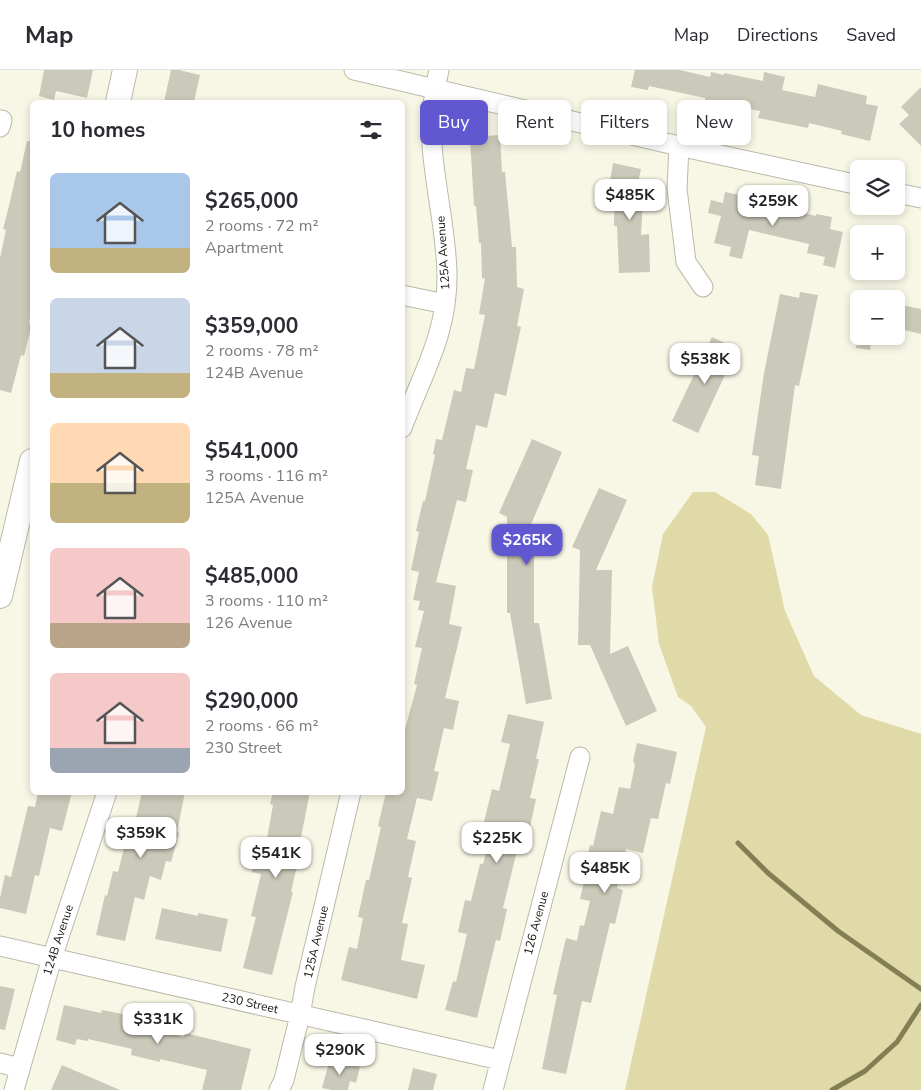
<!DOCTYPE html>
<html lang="en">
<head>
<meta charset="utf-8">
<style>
	:root { --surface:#fff; --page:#f2f2f3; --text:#2b2b33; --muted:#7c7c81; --line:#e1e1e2; --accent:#6158d1 }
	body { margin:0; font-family:"Nunito Sans",sans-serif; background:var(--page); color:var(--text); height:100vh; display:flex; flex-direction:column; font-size:19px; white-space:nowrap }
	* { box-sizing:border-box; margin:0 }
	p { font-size:16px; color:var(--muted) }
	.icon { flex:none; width:28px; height:28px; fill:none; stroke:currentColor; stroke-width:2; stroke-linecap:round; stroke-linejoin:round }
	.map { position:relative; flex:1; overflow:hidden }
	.sheet { position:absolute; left:30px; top:30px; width:375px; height:695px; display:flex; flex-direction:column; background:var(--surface); border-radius:8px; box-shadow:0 2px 8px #0003 }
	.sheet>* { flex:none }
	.hud { position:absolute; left:420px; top:30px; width:425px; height:45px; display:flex; gap:10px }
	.tools { position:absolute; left:850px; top:90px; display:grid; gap:10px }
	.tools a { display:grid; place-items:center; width:55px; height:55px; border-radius:8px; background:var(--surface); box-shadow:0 2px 8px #0003; font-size:25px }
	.price { position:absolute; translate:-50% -42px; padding:0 11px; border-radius:10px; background:#fff; color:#222; font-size:16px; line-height:32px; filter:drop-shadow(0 1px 2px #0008) }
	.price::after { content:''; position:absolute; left:50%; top:30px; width:15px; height:11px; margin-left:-8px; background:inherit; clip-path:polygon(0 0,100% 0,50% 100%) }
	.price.current { background:var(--accent); color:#fff }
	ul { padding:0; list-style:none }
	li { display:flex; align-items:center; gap:15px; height:125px; padding:0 20px }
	li span { display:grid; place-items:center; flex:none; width:140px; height:100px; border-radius:8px; color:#555 }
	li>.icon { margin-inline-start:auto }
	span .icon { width:60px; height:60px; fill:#fffc; stroke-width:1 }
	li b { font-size:21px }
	h2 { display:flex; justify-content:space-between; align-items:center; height:60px; padding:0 20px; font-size:21px }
	.pill { padding:0 18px; border-radius:8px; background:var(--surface); box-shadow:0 2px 8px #0003; font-size:18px; line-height:45px }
	.pill.current { background:var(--accent); color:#fff }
	header { display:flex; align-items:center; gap:30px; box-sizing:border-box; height:70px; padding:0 25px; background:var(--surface); border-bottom:1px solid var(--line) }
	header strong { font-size:24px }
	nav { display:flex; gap:28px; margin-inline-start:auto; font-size:18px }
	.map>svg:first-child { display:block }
</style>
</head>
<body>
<header>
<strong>Map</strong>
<nav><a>Map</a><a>Directions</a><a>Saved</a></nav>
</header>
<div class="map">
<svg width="921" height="1020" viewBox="0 0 921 1020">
	<rect width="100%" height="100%" fill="#f8f7e6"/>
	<path fill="#e0daa9" d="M 693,422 L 715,422 L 751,444 L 768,465 L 785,541 L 814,606 L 861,645 L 921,664 L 921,1020 L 625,1020 L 706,657 L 691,636 L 678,627 L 659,574 L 652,517 L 663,464 Z"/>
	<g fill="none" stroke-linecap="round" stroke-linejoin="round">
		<path stroke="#847e54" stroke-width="5" d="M 738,773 L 768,803 L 838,861 L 921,919
			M 832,1020 L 865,1001 L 897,972 L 921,935"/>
	</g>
	<path fill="#cbc9b9" d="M 44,0 L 93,0 L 87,28 L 56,21 L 54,30 L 39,26 Z
		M 171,0 L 179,0 L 200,5 L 194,32 L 164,32 Z
		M 635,0 L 680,0 L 710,7 L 711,2 L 724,5 L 724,3 L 763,11 L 764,2 L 785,7 L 782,20 L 815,27 L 818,14 L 867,26 L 866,34 L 878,36 L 870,71 L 841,64 L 842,61 L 809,53 L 808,58 L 758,48 L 760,41 L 734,36 L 734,40 L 719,36 L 719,35 L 705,31 L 705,28 L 649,16 L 648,20 L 631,17 Z
		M 921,17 L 921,76 L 899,54 L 909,45 L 901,37 Z
		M 500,65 L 502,102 L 505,102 L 512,177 L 516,177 L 517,217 L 524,219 L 517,256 L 521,257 L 506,326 L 495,323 L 487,358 L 476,355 L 466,399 L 473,400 L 466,432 L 457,430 L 436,512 L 456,516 L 449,554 L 462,557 L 445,628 L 459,631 L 453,660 L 444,658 L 434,701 L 439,702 L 432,731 L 417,728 L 407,769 L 416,771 L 408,807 L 412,808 L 402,853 L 408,854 L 401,890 L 425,895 L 417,929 L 341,910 L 349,877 L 357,879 L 363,848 L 358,847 L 366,810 L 369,810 L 381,757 L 378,756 L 386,722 L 402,722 L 402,670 L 417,615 L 414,614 L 422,578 L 415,577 L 424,541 L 418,540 L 420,531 L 413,530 L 419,502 L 411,500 L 419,462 L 416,461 L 423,431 L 425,431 L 435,385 L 433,384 L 436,369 L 442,370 L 454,320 L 461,322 L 466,298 L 474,299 L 485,245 L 479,244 L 485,208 L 482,209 L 481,173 L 479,173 L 476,136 L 474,136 L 470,67 Z
		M 27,71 L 32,71 L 32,238 L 29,253 L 32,254 L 24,286 L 21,285 L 11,323 L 0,320 L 0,188 L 6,160 L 3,159 L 8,140 L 17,101 L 20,102 Z
		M 613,93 L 641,99 L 635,127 L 643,128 L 641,165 L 649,164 L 650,202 L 619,203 L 617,156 L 614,156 L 615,118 L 609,117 Z
		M 725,122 L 755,128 L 755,131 L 816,146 L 816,144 L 832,147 L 830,159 L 843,162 L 835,198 L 823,195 L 825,187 L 807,183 L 809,174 L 749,160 L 742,189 L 729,186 L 731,177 L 714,173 L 721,146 L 708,143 L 711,130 L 723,133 Z
		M 800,222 L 818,225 L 799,316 L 795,315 L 781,419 L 755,415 L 759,386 L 752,385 L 764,303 L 780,224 L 799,228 Z
		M 896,234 L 921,239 L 921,264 L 896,258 Z
		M 858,266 L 872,266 L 870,280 L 856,278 Z
		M 712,267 L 737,279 L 698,363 L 672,351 Z
		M 532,369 L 562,382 L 526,466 L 534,466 L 534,553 L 539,553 L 552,629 L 526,634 L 510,543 L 507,543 L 507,447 L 499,443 Z
		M 599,418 L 627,430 L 596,500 L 612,500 L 610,584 L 628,576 L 657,641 L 626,656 L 590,575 L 578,575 L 580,480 L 572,477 Z
		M 508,644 L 544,652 L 536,689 L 539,689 L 530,728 L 536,729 L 529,762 L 522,760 L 503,838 L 507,839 L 500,871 L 496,870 L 477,948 L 445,940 L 453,911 L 456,912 L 467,864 L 458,862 L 465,830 L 471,831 L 480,794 L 483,794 L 494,754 L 484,752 L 492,719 L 499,721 L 510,674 L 501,672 Z
		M 637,673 L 677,682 L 670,714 L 666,713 L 658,749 L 651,748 L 643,783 L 626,779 L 617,818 L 623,820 L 615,854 L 610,853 L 591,933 L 582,931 L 566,1004 L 542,999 L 557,925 L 553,924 L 566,868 L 577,871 L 580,855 L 584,856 L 590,831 L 580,829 L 585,807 L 583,806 L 590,775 L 593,776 L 601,741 L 613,744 L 619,717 L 630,719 L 635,695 L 633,691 Z
		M 38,722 L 72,722 L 62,761 L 50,758 L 39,806 L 35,805 L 26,844 L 0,838 L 0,828 L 5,805 L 11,807 L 28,736 L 35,737 Z
		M 142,722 L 185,722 L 177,762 L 179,763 L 171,792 L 166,791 L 161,810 L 150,806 L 144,830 L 135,827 L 125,871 L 96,865 L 105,825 L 107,826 L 113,801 L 118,802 L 131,751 L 135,752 Z
		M 273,722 L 310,722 L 298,782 L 300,782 L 291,822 L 293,822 L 272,905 L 243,898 L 256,847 L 251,846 L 261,804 L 252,802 L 259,772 L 266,774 L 273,735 L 270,734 Z
		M 162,838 L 198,846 L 198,843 L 228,849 L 221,882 L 155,869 Z
		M 0,916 L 15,919 L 5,960 L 0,959 Z
		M 64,935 L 101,943 L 102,940 L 158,951 L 156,960 L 184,967 L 185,963 L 251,979 L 241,1020 L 202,1020 L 207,1000 L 160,989 L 160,992 L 131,985 L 132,979 L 88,969 L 88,971 L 77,969 L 75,975 L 56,970 Z
		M 330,989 L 360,997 L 356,1013 L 350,1011 L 348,1020 L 332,1020 L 322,1018 Z
		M 62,995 L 120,1020 L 51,1020 Z
		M 413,998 L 437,1004 L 433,1020 L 408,1020 Z"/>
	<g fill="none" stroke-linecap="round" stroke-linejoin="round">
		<g stroke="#bbbaaa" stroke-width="21">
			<path id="minor" d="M 354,0 L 679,76 L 859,115
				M 0,50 L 2,50 L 0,57
				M 679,76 L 677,119 L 686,192 L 703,217
				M 896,123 L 921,128
				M 402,225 L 445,234
				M 402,358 C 422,304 448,264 447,203 C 446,160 435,118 432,75 C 431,50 433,25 439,0
				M 0,876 L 500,990
				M 0,993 L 20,998
				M 14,1020 L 52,888 L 107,722
				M 279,1020 L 284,1010 L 300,945 L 305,917 L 351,722
				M 493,1020 L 580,687"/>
		</g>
		<g stroke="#bbbaaa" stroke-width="26">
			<path id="major" d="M 118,32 L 125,0
				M 0,526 L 32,391"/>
		</g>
		<use href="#minor" stroke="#fff" stroke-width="19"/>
		<use href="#major" stroke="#fff" stroke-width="24"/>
	</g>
	<g text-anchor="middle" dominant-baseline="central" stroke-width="4.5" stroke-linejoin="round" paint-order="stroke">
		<g font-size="12" fill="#15140f" stroke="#fff">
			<text transform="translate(443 183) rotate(-94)">125A Avenue</text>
			<text transform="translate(536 853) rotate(-75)">126 Avenue</text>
			<text transform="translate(58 870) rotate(-72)">124B Avenue</text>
			<text transform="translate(316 872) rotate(-77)">125A Avenue</text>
			<text transform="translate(250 933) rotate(13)">230 Street</text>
		</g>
	</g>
</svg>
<div class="tools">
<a><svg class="icon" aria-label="layers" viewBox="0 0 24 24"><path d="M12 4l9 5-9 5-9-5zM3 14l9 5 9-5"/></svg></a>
<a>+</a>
<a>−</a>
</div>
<b class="price" style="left:630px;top:151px">$485K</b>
<b class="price" style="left:773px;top:157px">$259K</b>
<b class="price" style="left:705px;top:315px">$538K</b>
<b class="price current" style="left:527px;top:496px">$265K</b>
<b class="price" style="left:141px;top:789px">$359K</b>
<b class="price" style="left:497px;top:794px">$225K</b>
<b class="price" style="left:276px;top:809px">$541K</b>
<b class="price" style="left:605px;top:824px">$485K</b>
<b class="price" style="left:158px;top:975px">$331K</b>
<b class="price" style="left:340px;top:1006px">$290K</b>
<div class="hud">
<a class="pill current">Buy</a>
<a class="pill">Rent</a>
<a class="pill">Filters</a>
<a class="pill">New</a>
</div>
<section class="sheet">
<h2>10 homes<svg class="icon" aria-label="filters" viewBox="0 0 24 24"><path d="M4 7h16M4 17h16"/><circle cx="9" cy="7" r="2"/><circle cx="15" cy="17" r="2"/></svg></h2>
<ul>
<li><span style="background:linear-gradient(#a9c7e8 75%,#c2b280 0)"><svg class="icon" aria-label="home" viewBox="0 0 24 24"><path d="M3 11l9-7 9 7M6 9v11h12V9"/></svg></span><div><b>$265,000</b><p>2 rooms · 72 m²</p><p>Apartment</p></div></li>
<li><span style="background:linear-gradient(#c9d6e8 75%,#c2b280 0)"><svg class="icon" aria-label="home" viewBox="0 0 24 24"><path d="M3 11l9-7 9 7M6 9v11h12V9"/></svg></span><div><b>$359,000</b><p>2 rooms · 78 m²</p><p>124B Avenue</p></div></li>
<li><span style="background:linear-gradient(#ffd9b3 60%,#c2b280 0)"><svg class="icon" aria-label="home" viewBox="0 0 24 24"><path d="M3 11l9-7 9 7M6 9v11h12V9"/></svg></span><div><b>$541,000</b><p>3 rooms · 116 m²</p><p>125A Avenue</p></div></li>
<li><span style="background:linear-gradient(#f6c9c9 75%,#b9a48a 0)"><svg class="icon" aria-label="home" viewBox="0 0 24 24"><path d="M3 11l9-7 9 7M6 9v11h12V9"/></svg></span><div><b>$485,000</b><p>3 rooms · 110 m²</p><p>126 Avenue</p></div></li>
<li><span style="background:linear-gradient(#f6c9c9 75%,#9aa5b1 0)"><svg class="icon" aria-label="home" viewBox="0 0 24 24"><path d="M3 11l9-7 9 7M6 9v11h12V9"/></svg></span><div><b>$290,000</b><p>2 rooms · 66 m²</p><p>230 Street</p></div></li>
</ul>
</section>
</div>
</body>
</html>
